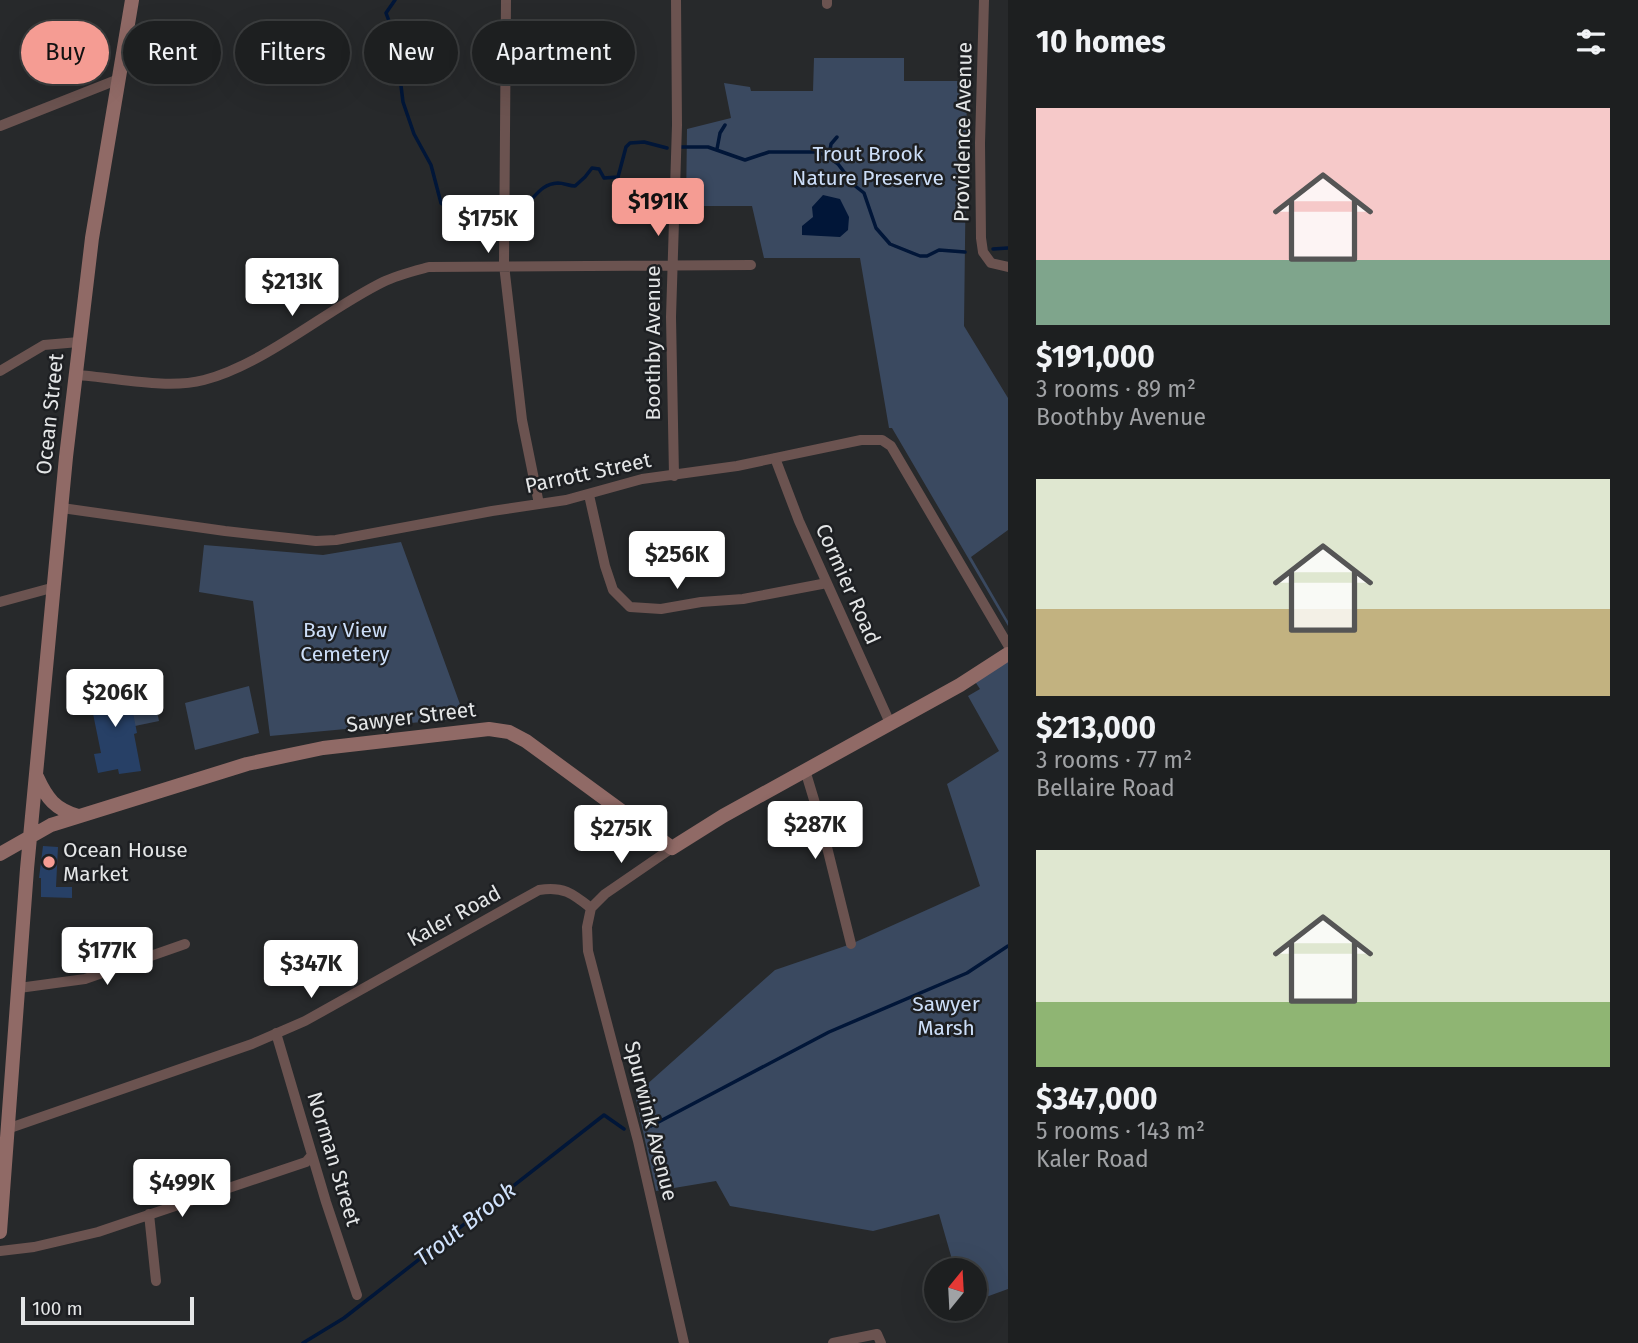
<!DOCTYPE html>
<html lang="en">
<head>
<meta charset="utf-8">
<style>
	:root { --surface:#1d1f20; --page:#252729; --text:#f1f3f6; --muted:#a0a2a5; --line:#3b3d3e; --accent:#f59c93 }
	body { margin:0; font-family:"Fira Sans",sans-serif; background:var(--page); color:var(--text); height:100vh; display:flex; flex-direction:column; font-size:26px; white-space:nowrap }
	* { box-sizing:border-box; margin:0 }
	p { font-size:23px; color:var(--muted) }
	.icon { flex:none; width:38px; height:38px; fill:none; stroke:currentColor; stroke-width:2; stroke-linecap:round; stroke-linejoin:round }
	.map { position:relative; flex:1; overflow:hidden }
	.details { display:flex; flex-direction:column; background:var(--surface); width:630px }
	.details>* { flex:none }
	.banner { position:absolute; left:21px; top:21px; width:665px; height:63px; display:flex; gap:14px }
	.needle { width:46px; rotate:18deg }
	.fabs { position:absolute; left:924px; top:1258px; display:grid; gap:14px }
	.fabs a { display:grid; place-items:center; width:63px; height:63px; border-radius:50%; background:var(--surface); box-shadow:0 7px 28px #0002,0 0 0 2px var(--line); font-size:35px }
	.scale { position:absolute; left:21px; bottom:18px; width:173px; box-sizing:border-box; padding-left:7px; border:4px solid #e4e6e7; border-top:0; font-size:19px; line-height:24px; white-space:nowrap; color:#e4e6e7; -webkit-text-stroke:5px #1d1f22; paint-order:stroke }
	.price { position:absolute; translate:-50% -60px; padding:0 16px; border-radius:7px; background:#fff; color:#222; font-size:23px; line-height:46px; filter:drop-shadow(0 2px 4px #0008) }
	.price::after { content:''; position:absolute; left:50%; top:42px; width:21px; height:16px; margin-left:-10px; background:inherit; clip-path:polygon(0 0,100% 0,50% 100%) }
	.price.current { background:var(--accent); color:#111 }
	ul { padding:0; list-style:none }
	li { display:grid; align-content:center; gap:14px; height:371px; padding:0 28px }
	li span { display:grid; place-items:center; height:217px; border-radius:0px; color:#555 }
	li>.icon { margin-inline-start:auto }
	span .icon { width:126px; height:126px; fill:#fffc; stroke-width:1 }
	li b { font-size:30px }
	h2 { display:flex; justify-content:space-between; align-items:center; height:84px; padding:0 28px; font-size:30px }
	.chip { padding:0 24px; border-radius:32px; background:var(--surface); box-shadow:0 7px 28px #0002,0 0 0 2px var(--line); font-size:24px; line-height:63px }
	.chip.current { background:var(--accent); color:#111 }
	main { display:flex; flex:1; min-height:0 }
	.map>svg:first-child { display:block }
</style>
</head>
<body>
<main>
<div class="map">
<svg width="1008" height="1343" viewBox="0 0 1008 1343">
	<rect width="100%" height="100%" fill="#27292b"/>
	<path fill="#3a4960" d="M 814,58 L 904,58 L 904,81 L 967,81 L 964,326 L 1008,398 L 1008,530 L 971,557 L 1008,621 L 1008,626 L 892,428 L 889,428 L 860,258 L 764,258 L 752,206 L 686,206 L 687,129 L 731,118 L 724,83 L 750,87 L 751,91 L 813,91 Z
		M 401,542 L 465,718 L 270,736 L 253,601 L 199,592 L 204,545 L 323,555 Z
		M 1008,654 L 1008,1289 L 975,1301 L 975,1270 L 955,1270 L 939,1214 L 873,1231 L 730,1206 L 716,1181 L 656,1191 L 635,1095 L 775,970 L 851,944 L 980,886 L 947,784 L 999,751 L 968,696 L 980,689 L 972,677 Z
		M 149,672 L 159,721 L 135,726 L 126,680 L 131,679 L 131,675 Z
		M 249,686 L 259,733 L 195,750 L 185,703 Z"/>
	<path fill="#011638" d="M 823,195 L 840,199 L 849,217 L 848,230 L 840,237 L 802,235 L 802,226 L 813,217 L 812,207 Z"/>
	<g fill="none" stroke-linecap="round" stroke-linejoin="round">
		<path stroke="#011638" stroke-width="3.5" d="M 395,0 L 386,13 L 395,37 L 403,102 L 414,134 L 431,165 L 441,203 C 453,212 474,214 489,214
			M 681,147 L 708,147 L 745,160 L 769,152 L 817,152 L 829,157 L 838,164 L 854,185 L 864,193 L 876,228 L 890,244 L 920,256 L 927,256 L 939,250 L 965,252
			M 717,149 L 720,133 L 725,125
			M 829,156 L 831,144 L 837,137
			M 515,211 C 533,206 536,184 558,183 C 564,183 569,186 575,186 L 585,177 L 592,168 L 599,169 L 604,178 L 618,177 L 626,147 L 630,143 L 644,142 L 667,148
			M 993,249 L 1008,248
			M 651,1126 L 829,1032 L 967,973 L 1008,946
			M 303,1343 L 344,1318 L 604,1115 L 624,1129"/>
	</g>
	<path fill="#274066" d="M 127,682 L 137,733 L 134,734 L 141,771 L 119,774 L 118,769 L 98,773 L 94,754 L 101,753 L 88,689 Z
		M 43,846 L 58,847 L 56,887 L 72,887 L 72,898 L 41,897 L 41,878 L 39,878 Z"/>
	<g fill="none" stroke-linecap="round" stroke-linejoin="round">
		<path stroke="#6b5350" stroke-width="10" d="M 506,0 L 504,265 L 522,420 L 539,504
			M 984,0 L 980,143 L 981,238 L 983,252 L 991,263 L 1008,267
			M 827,4 L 827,0
			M 0,126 L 119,79
			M 0,371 L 44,345 L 79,342
			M 75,375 C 115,377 165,390 204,380 C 265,364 326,310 383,282 C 397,275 414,271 429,267 L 751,265
			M 775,458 L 799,521 L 890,723
			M 674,476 L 671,317 L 677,125 L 676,0
			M 589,495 L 605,566 L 613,590 L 630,607 L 661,609 L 701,602 L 743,599 L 827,583
			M 62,508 L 225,531 L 316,541 L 336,540 L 492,511 L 566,500 L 642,479 L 737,466 L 861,440 L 882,440 L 891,446 L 1008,645
			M 0,602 L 55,587
			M 805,770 L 821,823 L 851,944
			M 591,908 L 587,927 L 588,951 L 638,1141 L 684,1343
			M 591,908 L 605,894 L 672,848
			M 19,988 L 85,979 L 185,944
			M 276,1033 L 326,1202 L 357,1295
			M 7,1129 L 252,1044 L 305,1021 L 539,890 C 563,886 572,893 591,908
			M 149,1214 L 156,1281
			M 0,1251 L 34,1247 L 98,1232 L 306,1162 L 312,1155
			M 833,1343 L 877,1334 L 881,1343"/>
		<path stroke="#906a66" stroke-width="14" d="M 37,777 C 47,799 55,809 78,816
			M 0,854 L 51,825 L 247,764 L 323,748 L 489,729 L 509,732 L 526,741 L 672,848 L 723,816 L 960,685 L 1008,654
			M 0,1232 L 27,869 L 66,457 L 92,238 L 132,0"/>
	</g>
	<circle fill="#f59c93" stroke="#1d1f22" stroke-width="2.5" cx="49" cy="862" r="7"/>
	<g text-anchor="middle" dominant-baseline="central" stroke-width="5" stroke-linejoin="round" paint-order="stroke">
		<g font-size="21" fill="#e4e6e7" stroke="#1d1f22">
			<text transform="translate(963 132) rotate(-89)">Providence Avenue</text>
			<text transform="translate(653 343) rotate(-90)">Boothby Avenue</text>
			<text transform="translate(50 414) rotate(-84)">Ocean Street</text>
			<text transform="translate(588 473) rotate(-12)">Parrott Street</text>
			<text transform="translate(848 584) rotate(66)">Cormier Road</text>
			<text transform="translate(411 717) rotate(-7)">Sawyer Street</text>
			<text transform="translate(454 916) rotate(-29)">Kaler Road</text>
			<text transform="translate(651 1121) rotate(76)">Spurwink Avenue</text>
			<text transform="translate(334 1159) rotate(73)">Norman Street</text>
		</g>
		<g font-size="21" fill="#ccdef8" stroke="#1d1f22">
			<text x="868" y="154">Trout Brook<tspan x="868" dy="24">Nature Preserve</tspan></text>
			<text x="345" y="630">Bay View<tspan x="345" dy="24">Cemetery</tspan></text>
			<text x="946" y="1004">Sawyer<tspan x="946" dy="24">Marsh</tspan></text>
		</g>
		<g font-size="21" fill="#e4e6e7" stroke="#1d1f22" text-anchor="start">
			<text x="63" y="850">Ocean House<tspan x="63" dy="24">Market</tspan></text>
		</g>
		<g font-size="23" font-style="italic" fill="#d1e3fd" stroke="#1d1f22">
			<text transform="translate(465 1224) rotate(-38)">Trout Brook</text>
		</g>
	</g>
</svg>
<div class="fabs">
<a><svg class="needle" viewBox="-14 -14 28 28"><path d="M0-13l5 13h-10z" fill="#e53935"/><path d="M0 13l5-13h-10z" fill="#a0a2a5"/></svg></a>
</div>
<div class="scale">100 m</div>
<b class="price current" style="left:658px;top:238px">$191K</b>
<b class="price" style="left:488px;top:255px">$175K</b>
<b class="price" style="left:292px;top:318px">$213K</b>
<b class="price" style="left:677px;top:591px">$256K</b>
<b class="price" style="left:115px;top:729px">$206K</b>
<b class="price" style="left:815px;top:861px">$287K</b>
<b class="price" style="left:621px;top:865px">$275K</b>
<b class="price" style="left:107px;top:987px">$177K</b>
<b class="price" style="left:311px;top:1000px">$347K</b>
<b class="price" style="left:182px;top:1219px">$499K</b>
<div class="banner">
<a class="chip current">Buy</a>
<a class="chip">Rent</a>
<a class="chip">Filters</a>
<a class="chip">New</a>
<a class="chip">Apartment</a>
</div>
</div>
<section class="details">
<h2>10 homes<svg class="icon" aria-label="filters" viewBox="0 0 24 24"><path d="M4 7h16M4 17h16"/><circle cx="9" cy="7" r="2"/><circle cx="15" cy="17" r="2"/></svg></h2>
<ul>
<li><span style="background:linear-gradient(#f6c9c9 70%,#7fa58c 0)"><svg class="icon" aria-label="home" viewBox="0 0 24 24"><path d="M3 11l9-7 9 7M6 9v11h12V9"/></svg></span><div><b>$191,000</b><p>3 rooms · 89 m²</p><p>Boothby Avenue</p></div></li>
<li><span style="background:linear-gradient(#dfe7d0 60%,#c2b280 0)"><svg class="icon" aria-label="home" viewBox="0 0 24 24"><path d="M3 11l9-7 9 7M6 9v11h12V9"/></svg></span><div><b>$213,000</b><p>3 rooms · 77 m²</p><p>Bellaire Road</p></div></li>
<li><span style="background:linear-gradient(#dfe7d0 70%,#8fb573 0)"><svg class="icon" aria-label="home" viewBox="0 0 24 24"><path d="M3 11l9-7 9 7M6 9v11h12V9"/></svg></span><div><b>$347,000</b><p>5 rooms · 143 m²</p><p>Kaler Road</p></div></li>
</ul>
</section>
</main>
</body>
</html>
